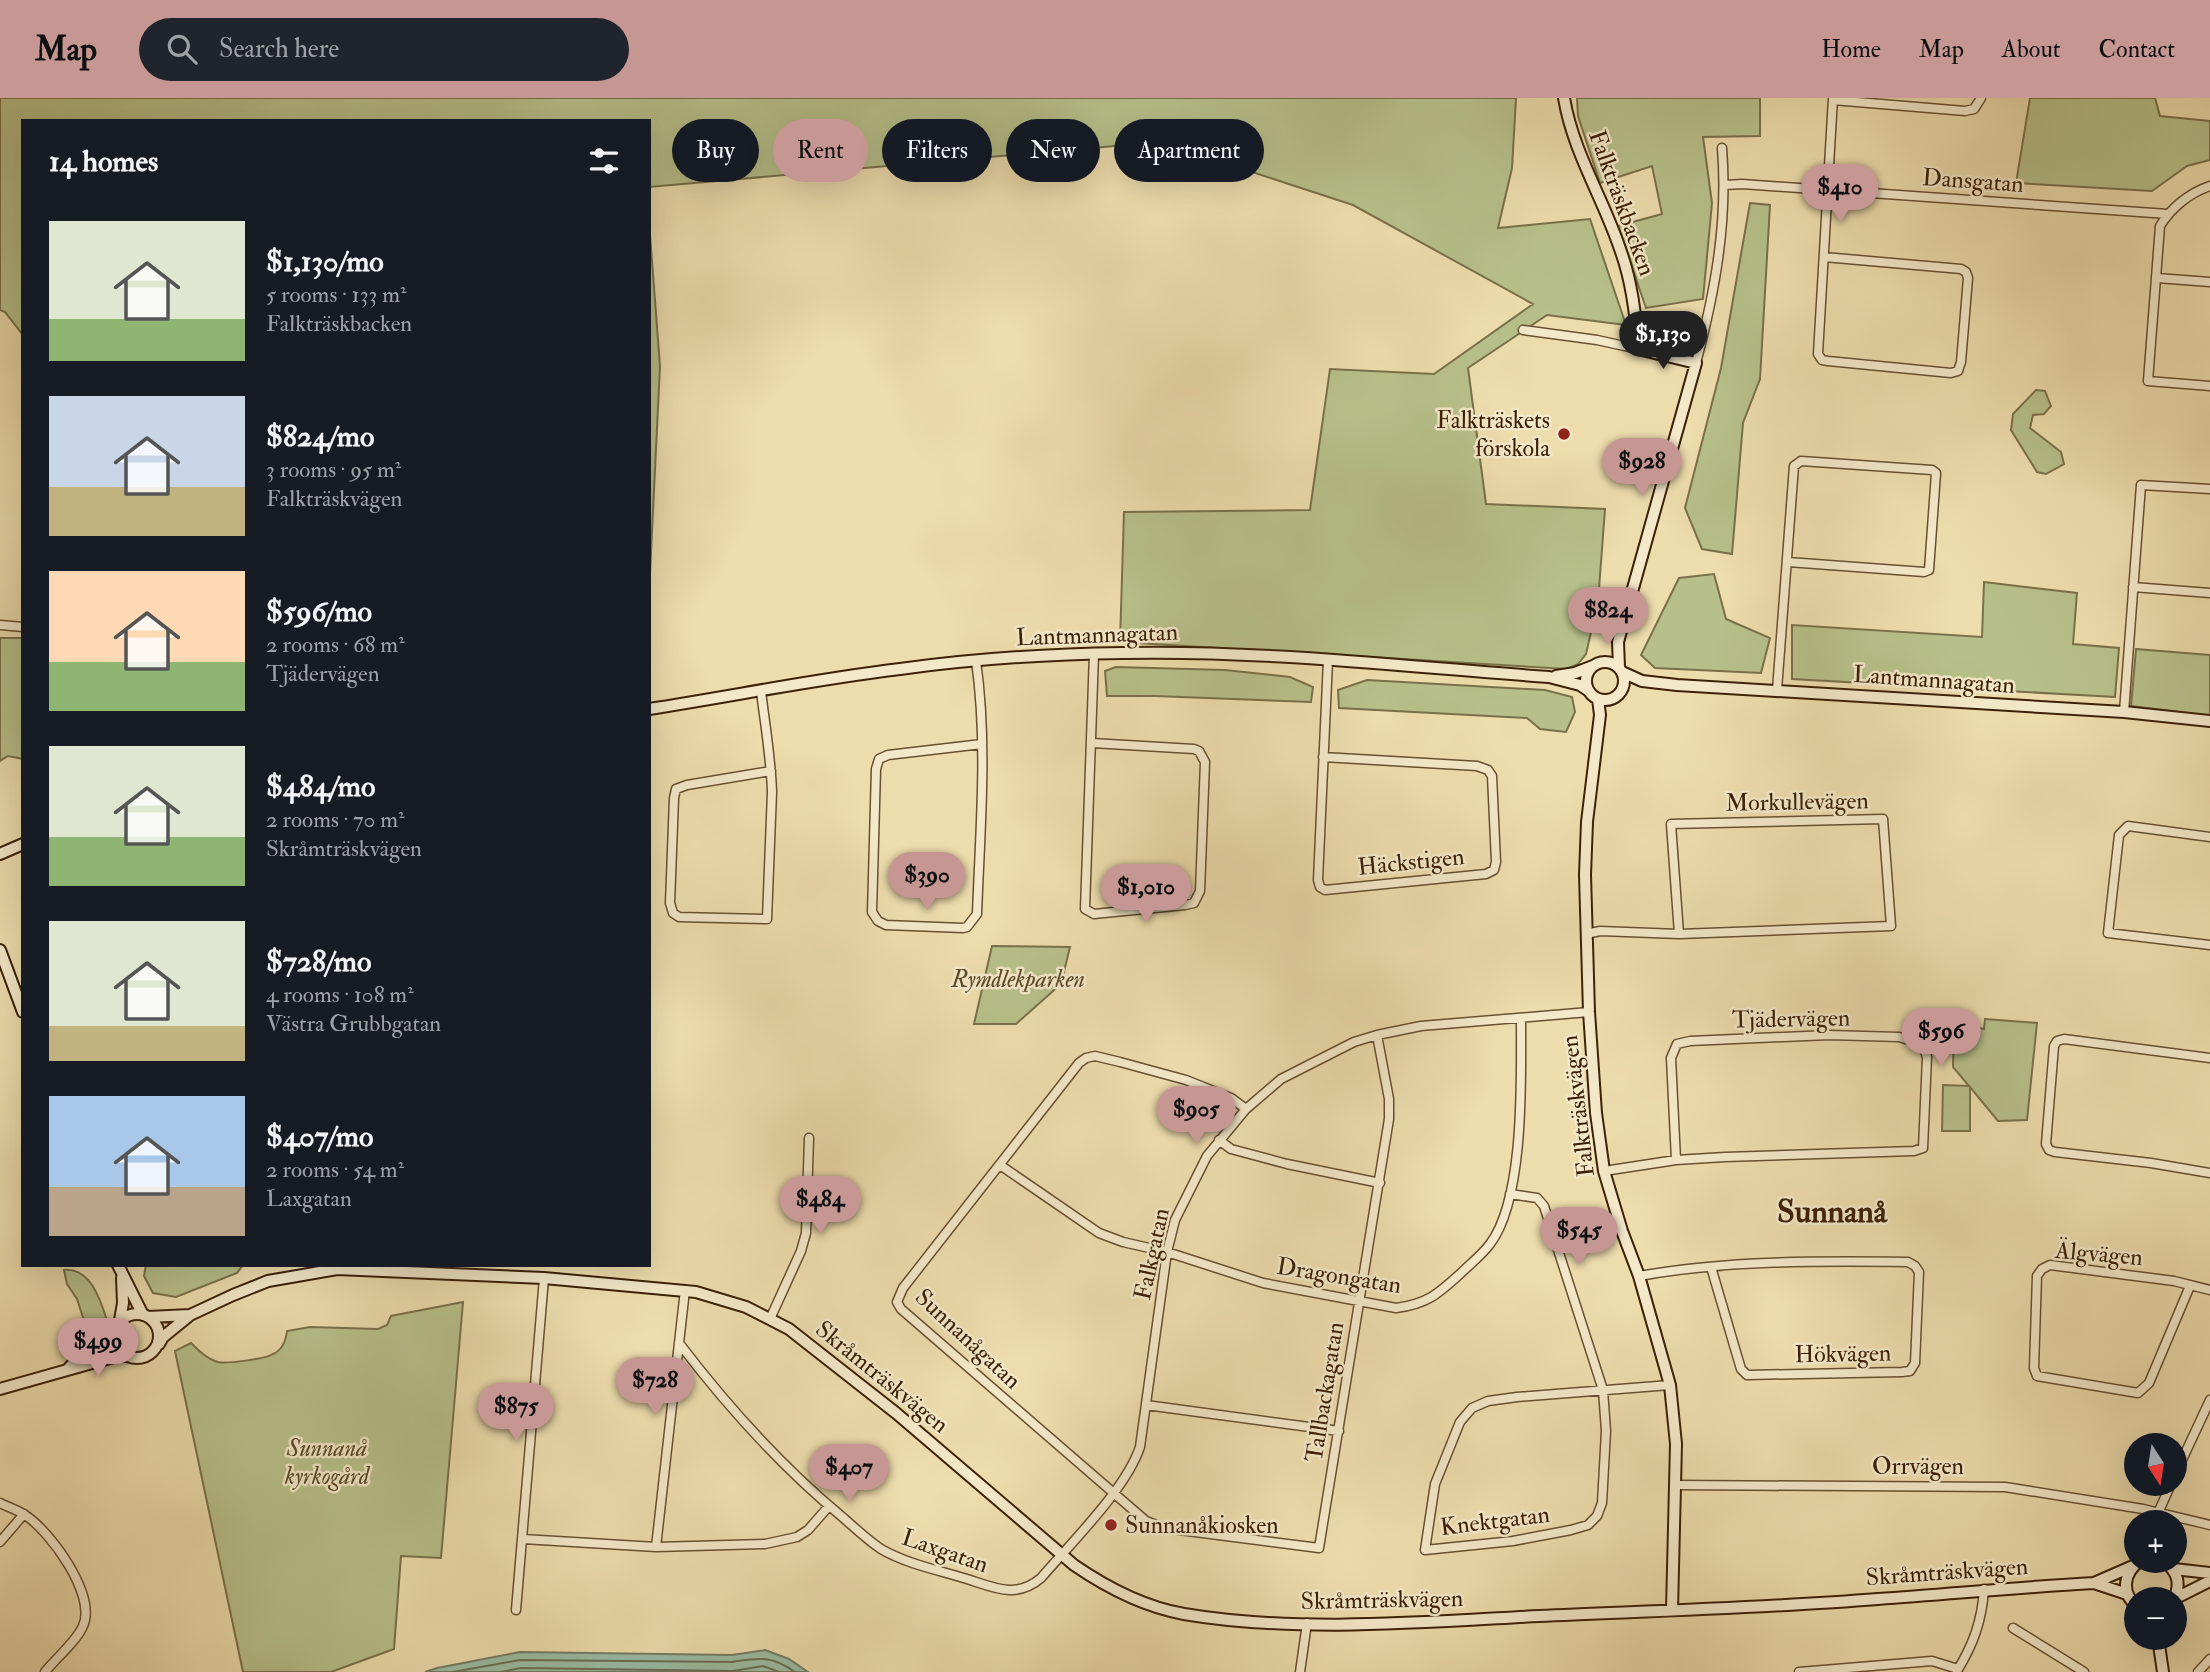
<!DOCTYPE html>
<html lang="en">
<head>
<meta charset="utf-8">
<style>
	:root { --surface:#171b24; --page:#20242c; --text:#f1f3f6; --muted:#9ea1a6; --accent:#c59692 }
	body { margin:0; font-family:"IM FELL Double Pica",serif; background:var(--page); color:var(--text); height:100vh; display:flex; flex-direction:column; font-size:26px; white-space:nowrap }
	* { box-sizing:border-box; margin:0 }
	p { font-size:23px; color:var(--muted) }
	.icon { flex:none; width:38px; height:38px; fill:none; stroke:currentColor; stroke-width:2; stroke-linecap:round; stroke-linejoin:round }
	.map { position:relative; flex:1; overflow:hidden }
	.sheet { position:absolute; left:21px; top:21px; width:630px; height:1148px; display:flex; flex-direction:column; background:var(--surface); border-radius:0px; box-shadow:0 7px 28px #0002 }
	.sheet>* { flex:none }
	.guide { position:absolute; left:672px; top:21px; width:665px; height:63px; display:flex; gap:14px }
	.needle { width:46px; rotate:168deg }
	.buttons { position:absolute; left:2124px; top:1335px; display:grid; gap:14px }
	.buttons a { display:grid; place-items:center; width:63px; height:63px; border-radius:50%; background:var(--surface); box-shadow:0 7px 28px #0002; font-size:35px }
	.price { position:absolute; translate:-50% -60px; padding:0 16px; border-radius:24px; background:var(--accent); color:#111; font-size:23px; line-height:46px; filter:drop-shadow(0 2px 4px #0008) }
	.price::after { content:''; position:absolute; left:50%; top:42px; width:21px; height:16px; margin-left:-10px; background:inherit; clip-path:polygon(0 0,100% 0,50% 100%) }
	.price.current { background:#222; color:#fff }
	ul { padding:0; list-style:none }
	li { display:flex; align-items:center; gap:21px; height:175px; padding:0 28px }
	li span { display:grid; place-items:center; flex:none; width:196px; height:140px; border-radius:0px; color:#555 }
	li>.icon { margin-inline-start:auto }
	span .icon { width:84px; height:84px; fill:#fffc; stroke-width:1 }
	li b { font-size:30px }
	h2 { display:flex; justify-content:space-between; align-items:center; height:84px; padding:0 28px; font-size:30px }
	.chip { padding:0 24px; border-radius:32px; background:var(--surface); box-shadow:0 7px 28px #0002; font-size:24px; line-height:63px }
	.chip.current { background:var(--accent); color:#111 }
	header { display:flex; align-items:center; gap:42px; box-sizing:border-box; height:98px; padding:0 35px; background:var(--accent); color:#111 }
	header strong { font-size:33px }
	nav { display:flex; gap:38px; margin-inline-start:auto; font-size:24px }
	.search { width:490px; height:63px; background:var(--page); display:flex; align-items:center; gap:18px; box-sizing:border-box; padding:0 24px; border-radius:38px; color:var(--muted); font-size:26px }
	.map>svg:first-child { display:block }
</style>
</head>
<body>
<header>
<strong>Map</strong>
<div class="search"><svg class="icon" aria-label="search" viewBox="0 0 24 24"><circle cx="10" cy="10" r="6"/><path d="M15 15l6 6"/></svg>Search here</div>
<nav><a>Home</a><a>Map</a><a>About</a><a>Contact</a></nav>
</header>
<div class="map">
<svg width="2210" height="1574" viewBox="0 0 2210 1574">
	<rect width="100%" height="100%" fill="#eddcac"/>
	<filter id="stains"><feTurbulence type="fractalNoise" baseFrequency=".00286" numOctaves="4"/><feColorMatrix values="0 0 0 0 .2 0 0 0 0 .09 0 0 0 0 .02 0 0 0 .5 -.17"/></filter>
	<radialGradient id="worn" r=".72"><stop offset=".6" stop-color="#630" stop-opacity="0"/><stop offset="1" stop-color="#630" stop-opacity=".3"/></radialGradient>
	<path fill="#b7c08a" stroke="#7a7049" stroke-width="2" d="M 0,0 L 1516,0 L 1512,70 L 1498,130 L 1590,121 L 1626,227 L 1547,217 L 1468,270 L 1486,406 L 1605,411 L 1598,504 L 1586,556 L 1578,566 L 1567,571 L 1120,544 L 1124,414 L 1310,412 L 1330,271 L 1434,276 L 1533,206 L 1353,107 L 1160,44 L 649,89 L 649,23 L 23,23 L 23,237 L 5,214 L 0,212 Z
		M 1577,0 L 1760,0 L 1760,38 L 1703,39 L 1712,105 L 1703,201 L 1646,210 L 1618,128 L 1662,116 L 1652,68 L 1600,85 L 1578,18 Z
		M 2030,0 L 2155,0 L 2160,18 L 2210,23 L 2210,62 L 2187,68 L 2152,93 L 2016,85 Z
		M 1750,105 L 1770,107 L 1760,281 L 1743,325 L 1732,456 L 1702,451 L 1685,410 L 1721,270 Z
		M 649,124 L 660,268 L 649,496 Z
		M 2036,292 L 2045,293 L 2051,308 L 2044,316 L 2033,317 L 2030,330 L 2061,354 L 2064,366 L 2046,376 L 2037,374 L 2011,332 L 2013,316 Z
		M 1714,476 L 1726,521 L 1770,540 L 1761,575 L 1655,570 L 1641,557 L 1679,480 Z
		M 1984,484 L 2077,495 L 2073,546 L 2119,550 L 2115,599 L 1792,581 L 1792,527 L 1982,539 Z
		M 0,540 L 23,540 L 23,661 L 8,658 L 0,663 Z
		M 2136,551 L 2210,557 L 2210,618 L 2131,608 Z
		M 1116,569 L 1225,572 L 1290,579 L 1313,589 L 1311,604 L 1155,598 L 1107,598 L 1105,573 Z
		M 1367,582 L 1545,592 L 1572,599 L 1575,614 L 1566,634 L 1540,631 L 1527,620 L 1339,610 L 1338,592 Z
		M 992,848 L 1070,849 L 1061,886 L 1016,926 L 974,926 Z
		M 1985,921 L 2037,925 L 2027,1022 L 1998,1023 L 1970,989 L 1970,1033 L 1942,1033 L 1943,987 L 1969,988 L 1953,969 L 1954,923 L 1984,931 Z
		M 146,1167 L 243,1167 L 237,1175 L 176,1199 L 153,1195 L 144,1178 Z
		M 64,1172 C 95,1169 103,1213 111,1234 L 96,1245 L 89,1238 L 77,1201 L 67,1186 Z
		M 463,1204 L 441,1460 L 401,1458 L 394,1551 L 331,1574 L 243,1574 L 175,1253 L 191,1245 C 198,1252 207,1261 218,1264 C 227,1266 265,1261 273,1256 C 282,1252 286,1242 287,1233 L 310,1229 L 378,1231 L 387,1227 L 391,1218 Z"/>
	<path fill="#9abca4" stroke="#747e66" stroke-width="2" d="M 765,1552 L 789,1561 L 808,1574 L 425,1574 L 437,1570 L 520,1554 L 732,1557 Z"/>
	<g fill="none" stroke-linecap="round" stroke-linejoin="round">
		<path stroke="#6b6e56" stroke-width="2" d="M 453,1574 L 520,1562 L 732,1564 C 759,1560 771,1557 795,1574
			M 501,1574 L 521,1570 L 733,1573 L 763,1568 L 779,1574"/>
		<g stroke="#685031" stroke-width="11">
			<path id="street" d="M 1833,2 L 1965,13 L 1974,11 L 1981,0
				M 1725,87 L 1742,86 L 2168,116
				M 2210,88 C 2189,95 2171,110 2160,128 L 2148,283 L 2210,288
				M 1824,159 L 1961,171 L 1966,174 L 1968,180 L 1961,264 L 1958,273 L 1951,275 L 1828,263 L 1822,262 L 1818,256 L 1833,0
				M 2157,180 L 2210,184
				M 1523,232 L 1597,242 L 1638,251
				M 1696,265 C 1715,194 1728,124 1722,50
				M 2133,489 L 2210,495
				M 0,527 L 23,529
				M 976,563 C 988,646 980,732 977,816 L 967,829 L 963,830 L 886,827 L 878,823 L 872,814 L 876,671 L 879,661 L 888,657 L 982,646
				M 1777,592 L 1794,368 L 1801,363 L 1932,372 L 1936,375 L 1929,472 L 1924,474 L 1788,464
				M 761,593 C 765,627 771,660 772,694 L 767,821 L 679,819 L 673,815 L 670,805 L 674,700 L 676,691 L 687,687 L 771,673
				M 2124,614 L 2141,387 L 2210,391
				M 1092,645 L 1194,651 L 1199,653 L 1205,664 L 1200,793 L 1194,805 L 1185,807 L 1094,816 L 1085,811 L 1094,556
				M 1323,659 L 1477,668 L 1488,672 L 1492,678 L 1496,764 L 1494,772 L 1486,776 L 1325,792 L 1320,789 L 1318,782 L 1328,562
				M 2210,739 L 2128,728 L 2119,737 L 2108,835 L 2210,847
				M 1586,836 L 1600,833 L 1679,836 L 1891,828 L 1883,721 L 1671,726 L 1679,836
				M 2210,960 L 2064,941 L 2057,943 L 2054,948 L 2046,1046 L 2049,1052 L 2055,1054 L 2151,1065 L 2210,1075
				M 1246,1011 L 1231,1000 L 1186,982 L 1120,964 L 1095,958 L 1086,960 L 1079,965 L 903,1190 L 897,1204 L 901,1211 L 1146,1423 L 1164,1430 L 1319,1450 L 1389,1021 L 1389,1001 L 1377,937
				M 1219,1042 L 1231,1051 L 1287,1066 L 1380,1085
				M 1000,1067 L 1099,1135 L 1123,1144 L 1167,1154 L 1263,1185 L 1396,1210 C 1427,1206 1438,1196 1460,1176 C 1470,1166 1482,1157 1490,1146 C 1525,1100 1521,978 1521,921
				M 1604,1073 L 1676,1062 L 1725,1059 L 1914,1053 L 1923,1050 L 1927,959 L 1922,946 L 1899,939 L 1829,937 L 1690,943 L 1677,946 L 1671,960 L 1676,1062
				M 1510,1096 L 1537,1100 L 1544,1108 L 1603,1292 L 1606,1333 L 1602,1405 L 1597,1418 L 1588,1427 L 1571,1432 L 1513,1443 L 1425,1452 L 1435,1386 L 1460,1324 L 1472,1310 L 1488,1303 L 1517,1299 L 1670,1287
				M 1639,1178 C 1728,1162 1819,1163 1908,1164 L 1915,1168 L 1919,1174 L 1915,1265 L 1910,1273 L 1902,1274 L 1747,1277 L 1741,1271 L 1711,1169
				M 2190,1188 L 2149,1285 L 2138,1295 L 2037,1278 L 2034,1270 L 2037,1178 L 2042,1171 L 2050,1167 L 2174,1183 L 2210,1192
				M 770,1221 L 801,1153 L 806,1135 L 809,1040
				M 679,1245 C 727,1308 779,1366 840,1417 C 853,1428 866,1441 881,1451 C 907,1466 938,1472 967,1481 C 995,1490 1016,1501 1041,1480 C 1071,1445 1126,1391 1140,1349 L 1167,1154 L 1175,1122 L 1207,1058 L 1246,1011 L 1281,981 L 1354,944 L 1377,937 L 1421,928 L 1589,914
				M 1146,1307 L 1339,1333
				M 2175,1377 L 2210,1302
				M 1676,1387 L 2005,1389 L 2143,1411 L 2210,1427
				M 0,1405 C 8,1409 18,1412 25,1417 C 50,1433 97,1497 83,1528 C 76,1544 56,1560 45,1574
				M 2154,1424 L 2171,1386
				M 523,1441 L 656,1449 L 765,1446 L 797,1439 L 808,1432 L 829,1408
				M 0,1444 L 24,1416
				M 656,1449 L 685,1192
				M 516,1512 L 544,1180
				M 2013,1530 L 2084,1574
				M 1957,1573 C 1973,1547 1982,1523 1984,1491
				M 1300,1574 L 1307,1525
				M 1799,1574 L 1932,1563 L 1958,1571
				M 2198,1574 L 2210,1561"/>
		</g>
		<g stroke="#3c2108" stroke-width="14">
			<path id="secondary" d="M 1564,0 C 1573,54 1603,100 1620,151 C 1632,183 1636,216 1638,251 L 1696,265 L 1618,544 L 1619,569
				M1586 583a19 19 0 1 1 38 0a19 19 0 1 1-38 0Z
				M 1622,574 L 1642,583 L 1677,587 L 2124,614 L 2210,623
				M 1556,578 L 1575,575 L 1593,568
				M 1598,601 L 1600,617 L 1587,724 L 1585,777 L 1589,914 L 1596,1015 L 1604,1073 L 1622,1133 L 1639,1178 L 1670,1287 L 1676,1346 L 1672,1512
				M 649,611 C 733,598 816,581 900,571 C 973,561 1048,556 1122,555 C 1264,552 1407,569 1549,579 L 1580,587 L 1589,593
				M 0,756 L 23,746
				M 0,852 L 23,914
				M 118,1167 L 143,1217
				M115 1238a22 22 0 1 1 44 0a22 22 0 1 1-44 0Z
				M 148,1219 L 190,1217
				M 120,1222 L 123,1205 L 122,1180
				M 159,1246 L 163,1239 L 190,1217 L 233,1197 L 268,1183 L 337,1171 L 544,1180 L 696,1194 L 746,1209 L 789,1231 L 896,1315 L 1074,1467 C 1106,1489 1145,1509 1184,1516 C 1296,1535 1426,1524 1539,1518 C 1652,1513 1765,1510 1878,1501 C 1950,1496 2022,1489 2094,1485 L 2127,1496
				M 68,1271 L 75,1263 L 115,1235
				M 0,1291 L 117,1258 L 126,1258
				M 2164,1463 C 2178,1474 2181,1485 2174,1502
				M 2174,1471 L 2210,1475
				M 2094,1485 L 2133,1468
				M 2174,1501 L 2210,1483
				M 2137,1508 C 2120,1495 2124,1474 2140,1463
				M 2158,1540 L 2163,1574"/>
		</g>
		<use href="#street" stroke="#f3e8c9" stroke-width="8"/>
		<use href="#secondary" stroke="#f3e8c9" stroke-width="10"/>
	</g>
	<g fill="#8f2418" stroke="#f3e8c9" stroke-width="2.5">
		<circle cx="1564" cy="336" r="7"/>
		<circle cx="1111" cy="1427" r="7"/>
	</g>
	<g text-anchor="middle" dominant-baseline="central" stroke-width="5" stroke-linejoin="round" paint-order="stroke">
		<g font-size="24" fill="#3c2108" stroke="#f3e8c9">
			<text transform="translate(1973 83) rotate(4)">Dansgatan</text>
			<text transform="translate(1622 105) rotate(70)">Falkträskbacken</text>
			<text transform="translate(1097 537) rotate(-2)">Lantmannagatan</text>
			<text transform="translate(1934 582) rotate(4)">Lantmannagatan</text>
			<text transform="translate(1797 704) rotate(-1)">Morkullevägen</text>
			<text transform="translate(1411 764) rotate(-6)">Häckstigen</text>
			<text transform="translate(1791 921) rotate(-1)">Tjädervägen</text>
			<text transform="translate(1578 1008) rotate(-97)">Falkträskvägen</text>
			<text transform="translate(1152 1156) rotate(-78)">Falkgatan</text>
			<text transform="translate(2099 1156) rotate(5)">Älgvägen</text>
			<text transform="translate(1339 1178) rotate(9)">Dragongatan</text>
			<text transform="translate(968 1241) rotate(43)">Sunnanågatan</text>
			<text transform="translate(1843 1256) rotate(-1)">Hökvägen</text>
			<text transform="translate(882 1279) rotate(39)">Skråmträskvägen</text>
			<text transform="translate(1325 1294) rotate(-81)">Tallbackagatan</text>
			<text x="1918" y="1368">Orrvägen</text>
			<text transform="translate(1495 1423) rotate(-7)">Knektgatan</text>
			<text transform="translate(945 1453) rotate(19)">Laxgatan</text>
			<text transform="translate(1947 1474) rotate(-4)">Skråmträskvägen</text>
			<text transform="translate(1382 1502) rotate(-1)">Skråmträskvägen</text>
		</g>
		<g font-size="24" fill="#3c2108" stroke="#f3e8c9" text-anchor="end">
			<text x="1550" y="322">Falkträskets<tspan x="1550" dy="28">förskola</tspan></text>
			<text x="1125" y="1427" text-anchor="start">Sunnanåkiosken</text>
		</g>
		<g font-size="24" font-style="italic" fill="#5b4928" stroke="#f3e8c9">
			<text x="1018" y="881">Rymdlekparken</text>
			<text x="327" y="1350">Sunnanå<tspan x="327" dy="28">kyrkogård</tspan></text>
		</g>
		<g font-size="32" font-weight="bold" fill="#3c2108" stroke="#f3e8c9">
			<text x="1832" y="1114">Sunnanå</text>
		</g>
	</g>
	<rect width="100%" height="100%" filter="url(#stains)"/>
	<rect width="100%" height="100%" fill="url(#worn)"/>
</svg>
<div class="buttons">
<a><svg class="needle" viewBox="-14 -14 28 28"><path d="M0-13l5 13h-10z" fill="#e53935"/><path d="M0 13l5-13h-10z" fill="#9ea1a6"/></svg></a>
<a>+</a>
<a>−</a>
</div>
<b class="price" style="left:1840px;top:126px">$410</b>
<b class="price current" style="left:1663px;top:273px">$1,130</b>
<b class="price" style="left:1642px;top:400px">$928</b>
<b class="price" style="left:1608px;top:549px">$824</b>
<b class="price" style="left:927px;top:814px">$390</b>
<b class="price" style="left:1146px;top:826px">$1,010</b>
<b class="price" style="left:1941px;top:970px">$596</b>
<b class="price" style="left:1196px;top:1048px">$905</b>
<b class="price" style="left:820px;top:1138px">$484</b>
<b class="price" style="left:1579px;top:1169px">$545</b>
<b class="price" style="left:98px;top:1280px">$499</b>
<b class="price" style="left:655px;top:1319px">$728</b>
<b class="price" style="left:516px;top:1345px">$875</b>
<b class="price" style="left:849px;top:1406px">$407</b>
<div class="guide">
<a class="chip">Buy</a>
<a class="chip current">Rent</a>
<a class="chip">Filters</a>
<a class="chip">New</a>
<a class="chip">Apartment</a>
</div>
<section class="sheet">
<h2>14 homes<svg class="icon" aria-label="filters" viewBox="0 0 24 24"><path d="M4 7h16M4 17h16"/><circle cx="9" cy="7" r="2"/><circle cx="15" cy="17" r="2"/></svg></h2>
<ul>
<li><span style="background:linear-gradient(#dfe7d0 70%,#8fb573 0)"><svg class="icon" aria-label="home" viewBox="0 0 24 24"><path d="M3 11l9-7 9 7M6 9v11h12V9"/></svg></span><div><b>$1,130/mo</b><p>5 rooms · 133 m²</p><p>Falkträskbacken</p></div></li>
<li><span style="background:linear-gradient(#c9d6e8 65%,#c2b280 0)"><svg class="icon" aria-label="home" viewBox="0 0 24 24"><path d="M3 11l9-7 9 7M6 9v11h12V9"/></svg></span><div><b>$824/mo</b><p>3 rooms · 95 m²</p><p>Falkträskvägen</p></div></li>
<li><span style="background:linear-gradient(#ffd9b3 65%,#8fb573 0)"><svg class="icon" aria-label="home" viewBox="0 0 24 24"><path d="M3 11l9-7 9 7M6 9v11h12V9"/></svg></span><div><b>$596/mo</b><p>2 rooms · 68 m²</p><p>Tjädervägen</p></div></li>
<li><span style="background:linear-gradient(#dfe7d0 65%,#8fb573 0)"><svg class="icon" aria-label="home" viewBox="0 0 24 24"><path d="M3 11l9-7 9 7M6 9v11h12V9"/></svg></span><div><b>$484/mo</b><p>2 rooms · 70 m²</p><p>Skråmträskvägen</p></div></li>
<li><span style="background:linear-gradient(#dfe7d0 75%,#c2b280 0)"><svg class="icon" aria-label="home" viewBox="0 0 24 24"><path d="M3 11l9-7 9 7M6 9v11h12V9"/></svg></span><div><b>$728/mo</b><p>4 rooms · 108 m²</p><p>Västra Grubbgatan</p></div></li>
<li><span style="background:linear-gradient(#a9c7e8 65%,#b9a48a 0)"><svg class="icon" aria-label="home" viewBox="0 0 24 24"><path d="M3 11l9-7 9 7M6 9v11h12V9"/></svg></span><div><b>$407/mo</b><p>2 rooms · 54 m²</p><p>Laxgatan</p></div></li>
</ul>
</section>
</div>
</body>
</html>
